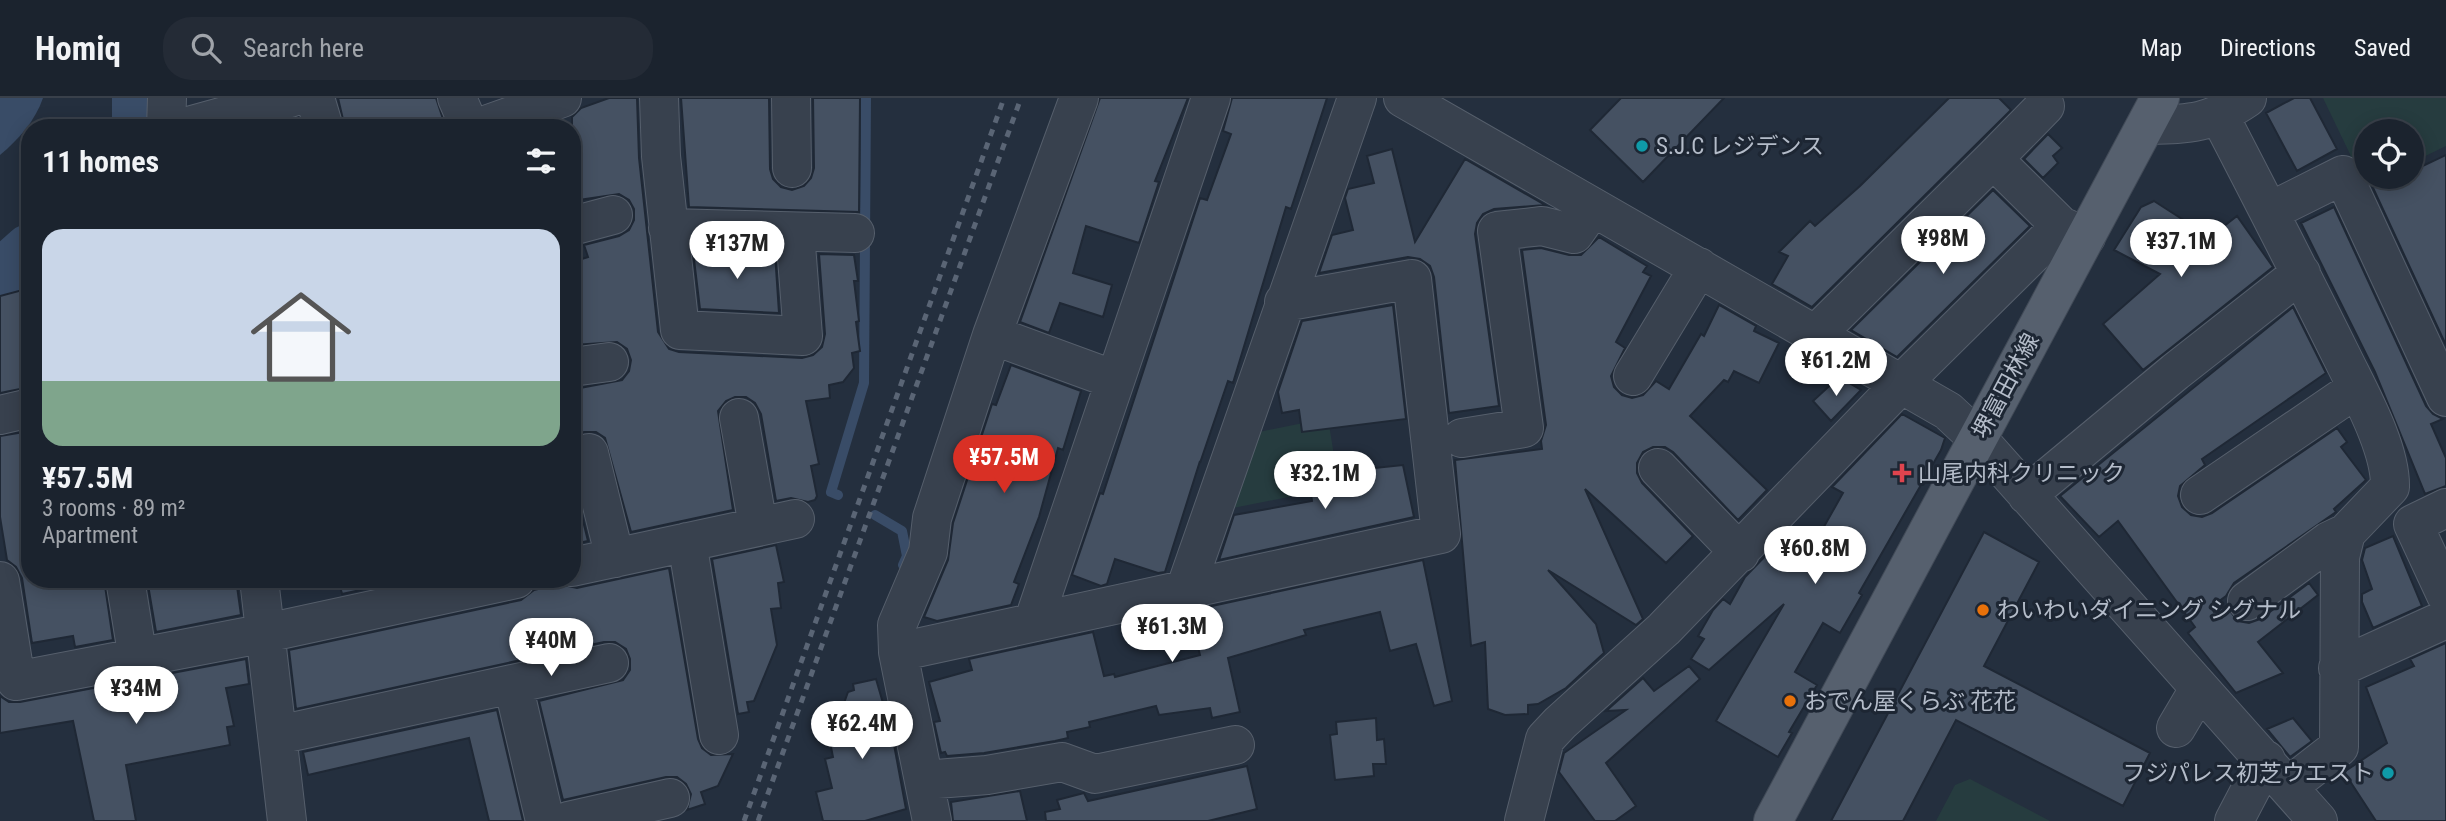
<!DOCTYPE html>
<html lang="en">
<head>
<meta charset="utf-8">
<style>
	:root { --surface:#1b232e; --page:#242b36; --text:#f1f3f6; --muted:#a0a4aa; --line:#39404a; --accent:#d93025 }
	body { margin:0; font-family:"Roboto Condensed","Noto Sans JP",sans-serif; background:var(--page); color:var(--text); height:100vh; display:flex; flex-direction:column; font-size:26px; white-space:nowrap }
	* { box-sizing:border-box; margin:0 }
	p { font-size:23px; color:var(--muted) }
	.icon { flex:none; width:38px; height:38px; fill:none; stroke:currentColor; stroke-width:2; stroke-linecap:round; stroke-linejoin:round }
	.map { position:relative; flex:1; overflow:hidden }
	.sheet { position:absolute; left:21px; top:21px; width:560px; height:469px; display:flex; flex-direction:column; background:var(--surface); border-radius:28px; box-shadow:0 4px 18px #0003,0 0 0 2px var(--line) }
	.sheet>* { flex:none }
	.fabs { position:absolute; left:2354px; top:21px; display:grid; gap:14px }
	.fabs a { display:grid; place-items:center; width:70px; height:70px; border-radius:50%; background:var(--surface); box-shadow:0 4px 18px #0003,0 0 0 2px var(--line); font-size:35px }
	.price { position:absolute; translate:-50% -60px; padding:0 16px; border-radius:24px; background:#fff; color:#222; font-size:23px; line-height:46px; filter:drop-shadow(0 2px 4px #0008) }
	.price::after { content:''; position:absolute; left:50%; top:42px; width:21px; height:16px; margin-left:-10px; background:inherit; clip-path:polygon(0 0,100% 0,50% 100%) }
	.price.active { background:var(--accent); color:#fff }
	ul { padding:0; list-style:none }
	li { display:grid; align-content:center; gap:14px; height:371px; padding:0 21px }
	li span { display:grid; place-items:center; height:217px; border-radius:21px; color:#555 }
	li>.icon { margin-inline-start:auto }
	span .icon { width:126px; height:126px; fill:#fffc; stroke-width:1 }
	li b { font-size:30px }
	h2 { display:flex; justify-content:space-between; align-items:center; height:84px; padding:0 21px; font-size:30px }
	header { display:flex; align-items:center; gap:42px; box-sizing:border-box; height:98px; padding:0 35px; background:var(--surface); border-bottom:2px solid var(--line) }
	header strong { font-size:33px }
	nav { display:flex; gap:38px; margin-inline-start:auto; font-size:24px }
	.search { width:490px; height:63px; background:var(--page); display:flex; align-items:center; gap:18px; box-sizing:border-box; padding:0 24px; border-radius:28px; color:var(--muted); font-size:26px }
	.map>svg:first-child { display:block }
</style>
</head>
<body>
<header>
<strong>Homiq</strong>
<div class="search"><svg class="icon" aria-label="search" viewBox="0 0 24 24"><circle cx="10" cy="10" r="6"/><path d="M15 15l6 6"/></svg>Search here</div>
<nav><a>Map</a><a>Directions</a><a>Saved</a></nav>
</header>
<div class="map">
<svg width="2446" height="723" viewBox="0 0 2446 723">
	<rect width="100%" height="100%" fill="#242f3e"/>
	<path fill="#263c3f" d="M 2323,0 L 2446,0 L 2446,48 L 2413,64 L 2412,33 L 2366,33 L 2366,77 L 2361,79 Z
		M 1328,320 L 1339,389 L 1233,410 L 1259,334 Z
		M 1970,681 L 2050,723 L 1936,723 L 1955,687 Z"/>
	<path fill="#394c67" d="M 0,0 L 43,0 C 35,23 19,41 0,57 Z"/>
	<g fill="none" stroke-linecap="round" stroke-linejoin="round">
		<path stroke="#394c67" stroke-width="10" d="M 838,397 L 831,394 L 864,285 L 866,0
			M 875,417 L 902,433 L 907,458 L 903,467"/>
		<path stroke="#394c67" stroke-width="56" d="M 140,30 L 140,0
			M 0,181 L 30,154"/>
	</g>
	<path fill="#455162" stroke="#1f2835" stroke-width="2" d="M 338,0 L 436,0 L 446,30 L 345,30 Z
		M 609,0 L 637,0 L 639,60 L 658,234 L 669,251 L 679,254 L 802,260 L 813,257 L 822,249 L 825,236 L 819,156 L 854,157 L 858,183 L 854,183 L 859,223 L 856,224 L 860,253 L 852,255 L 854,270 L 843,284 L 829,287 L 830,300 L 806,303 L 819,366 L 811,368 L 817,398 L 815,402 L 808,404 L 791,400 L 776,403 L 761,316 L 755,305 L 746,299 L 735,299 L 726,303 L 718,313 L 733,412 L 631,434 L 605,340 L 596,334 L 584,334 L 572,342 L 572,297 L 580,296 L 580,290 L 622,282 L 629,273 L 631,262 L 627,251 L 617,244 L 573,247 L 572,241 L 572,164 L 588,159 L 584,147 L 619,138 L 629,132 L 634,122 L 634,111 L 629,102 L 619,96 L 572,103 L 572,19 L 581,10 Z
		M 681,0 L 769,0 L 770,71 L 773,81 L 781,89 L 792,92 L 804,88 L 811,80 L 814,70 L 813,0 L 860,0 L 859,114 L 689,109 Z
		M 1100,0 L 1188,0 L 1155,83 L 1159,84 L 1139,145 L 1086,128 L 1073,175 L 1112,187 L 1103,219 L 1060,205 L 1049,235 L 1020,224 Z
		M 1232,0 L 1327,0 L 1291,111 L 1286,109 L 1233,285 L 1228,283 L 1200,365 L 1200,363 L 1165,474 L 1158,475 L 1115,461 L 1107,486 L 1101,488 L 1072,477 L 1100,395 L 1103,396 L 1200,100 L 1207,102 L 1231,36 L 1223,33 Z
		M 1621,0 L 1724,0 L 1643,84 L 1590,32 Z
		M 1949,0 L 1999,0 L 2011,12 L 1812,209 L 1772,186 L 1788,158 L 1779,154 L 1810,123 L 1815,128 L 1860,88 Z
		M 2294,0 L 2310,0 L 2337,51 L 2297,73 L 2266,15 Z
		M 298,20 L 301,30 L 264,30 L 296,21 Z
		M 2048,36 L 2062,50 L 2053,58 L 2058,65 L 2043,80 L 2024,61 Z
		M 1392,51 L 1415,144 L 1465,61 L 1545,107 L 1494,111 L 1483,116 L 1477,125 L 1475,136 L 1499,308 L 1449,315 L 1434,179 L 1430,168 L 1420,161 L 1408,159 L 1319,175 L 1332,137 L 1353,132 L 1345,100 L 1348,91 L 1374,85 L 1367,58 Z
		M 2446,57 L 2446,247 L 2368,79 L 2412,79 L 2412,73 Z
		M 1993,92 L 2030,128 L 1897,259 L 1851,232 Z
		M 2154,103 L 2210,139 L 2237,118 L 2273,169 L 2143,272 L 2103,226 L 2160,176 L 2114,152 L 2141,109 Z
		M 2334,109 L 2426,308 L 2433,316 L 2443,321 L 2431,326 L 2446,360 L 2446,388 L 2425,396 L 2375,274 L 2301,125 Z
		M 1599,139 L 1647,168 L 1643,174 L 1651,178 L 1616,244 L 1625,250 L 1611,278 L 1614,289 L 1622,297 L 1632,300 L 1643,297 L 1656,283 L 1669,291 L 1701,236 L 1704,238 L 1719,207 L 1756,228 L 1754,233 L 1779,245 L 1759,285 L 1734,273 L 1728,284 L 1724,282 L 1690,318 L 1767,392 L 1738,422 L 1673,354 L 1665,349 L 1653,349 L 1643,354 L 1637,365 L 1637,375 L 1642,385 L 1693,438 L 1666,465 L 1585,391 L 1643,521 L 1636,527 L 1548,472 L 1596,526 L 1604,555 L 1566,590 L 1538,606 L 1528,607 L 1528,616 L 1505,617 L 1488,611 L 1485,544 L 1471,548 L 1455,362 L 1542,351 L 1541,343 L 1546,327 L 1522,152 L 1541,150 L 1569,157 L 1581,157 Z
		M 693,153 L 775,155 L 779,215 L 700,211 Z
		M 30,190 L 30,289 L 0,295 L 0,198 Z
		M 1393,207 L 1406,321 L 1302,334 L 1299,312 L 1282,315 L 1278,294 L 1302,223 Z
		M 2293,209 L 2326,275 L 2202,361 L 2205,367 L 2180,388 L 2178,398 L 2182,409 L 2191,417 L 2202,419 L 2212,415 L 2337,330 L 2347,344 L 2341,349 L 2366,382 L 2334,411 L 2336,414 L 2234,485 L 2226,498 L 2211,509 L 2214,514 L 2226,508 L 2238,523 L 2249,525 L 2260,521 L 2309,485 L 2318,497 L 2258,544 L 2283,575 L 2236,595 L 2188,535 L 2195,529 L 2118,423 L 2099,439 L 2060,398 Z
		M 1011,267 L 1081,293 L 1063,352 L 1058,350 L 1039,419 L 1014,484 L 1019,486 L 1011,507 L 937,523 L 924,519 L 948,462 L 953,425 L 992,306 L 996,307 Z
		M 1839,279 L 1861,292 L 1831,323 L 1813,303 Z
		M 1902,316 L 1945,340 L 1941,352 L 1859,495 L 1862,497 L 1840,535 L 1823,525 L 1795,574 L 1817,587 L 1789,634 L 1792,635 L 1778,659 L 1716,623 L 1784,506 L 1709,572 L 1691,561 L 1704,541 L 1698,538 L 1713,512 L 1723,501 L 1730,506 L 1745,479 L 1775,448 L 1804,464 L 1843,395 L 1832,389 Z
		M 30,333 L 30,481 L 104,481 L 113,542 L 75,549 L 73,538 L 32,545 L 22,480 L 16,469 L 7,462 L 0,419 L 0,338 Z
		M 1403,367 L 1414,419 L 1219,462 L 1234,417 L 1312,403 L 1308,377 Z
		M 572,378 L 588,443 L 573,446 L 572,443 Z
		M 1984,434 L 2039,464 L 1984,568 L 2150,655 L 2123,708 L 1956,622 L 1903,723 L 1831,723 Z
		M 2393,438 L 2422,508 L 2373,530 L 2362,504 L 2362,496 L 2372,491 L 2362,462 L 2365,450 Z
		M 776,447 L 784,484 L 778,485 L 781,510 L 771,511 L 777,547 L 754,603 L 747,604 L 749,614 L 738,616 L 712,461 Z
		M 1423,462 L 1452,603 L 1434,608 L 1416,546 L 1390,553 L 1380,514 L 1304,532 L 1306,537 L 1228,560 L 1240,614 L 1212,620 L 1210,610 L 1159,617 L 1156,608 L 1089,624 L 1090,629 L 1067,634 L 1068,640 L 1055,643 L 984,655 L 947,658 L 945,654 L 941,655 L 934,624 L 940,623 L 929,584 L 972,572 L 969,561 L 1093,534 L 1104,578 L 1114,576 L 1115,579 L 1200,557 L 1189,513 Z
		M 669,470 L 698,641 L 702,650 L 711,657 L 733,656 L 718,688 L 701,694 L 705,706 L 687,712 L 691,696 L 686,686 L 677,679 L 666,679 L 563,702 L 539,603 L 623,582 L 630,572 L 630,561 L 626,551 L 615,544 L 604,544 L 296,611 L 289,552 L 521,502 L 534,492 L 559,486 L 577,490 Z
		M 147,481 L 236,481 L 241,517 L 156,534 Z
		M 338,481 L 411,481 L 342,496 Z
		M 2446,545 L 2446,723 L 2376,723 L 2344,674 L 2387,645 L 2366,589 L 2414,568 L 2410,561 Z
		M 246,561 L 249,586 L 226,590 L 234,628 L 227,629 L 230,647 L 126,667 L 136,723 L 94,723 L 73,623 L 0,635 L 0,598 L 9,604 L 20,604 Z
		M 1689,568 L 1700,581 L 1606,665 L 1636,708 L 1615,723 L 1595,723 L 1559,674 L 1564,655 L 1626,612 L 1606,613 L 1643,580 L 1654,593 Z
		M 876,581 L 892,636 L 906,711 L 865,723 L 823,723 L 816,694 L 832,690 L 825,661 L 833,659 L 830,644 L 848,594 L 854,592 L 853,586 Z
		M 497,612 L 523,723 L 489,723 L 469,640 L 308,677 L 303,654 Z
		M 1376,620 L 1377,642 L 1384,641 L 1386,666 L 1373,666 L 1374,678 L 1335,682 L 1330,637 L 1337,636 L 1336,624 Z
		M 2293,620 L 2312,643 L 2290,659 L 2267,631 Z
		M 1247,668 L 1257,711 L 1208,723 L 1046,723 L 1045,714 L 1060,711 L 1057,702 L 1084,695 L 1088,703 Z
		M 1020,693 L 1027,723 L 953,723 L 951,704 Z"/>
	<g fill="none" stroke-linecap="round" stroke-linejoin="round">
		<g stroke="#565f6c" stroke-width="40">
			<path id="minor" d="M 315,0 L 324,30
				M 457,0 L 470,30
				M 659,0 L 661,58 L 680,232 L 803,238 L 795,134
				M 791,0 L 792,70
				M 1403,0 L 1948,313 L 1978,341 L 2318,723
				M 2220,19 C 2261,98 2302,178 2342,259 C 2359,294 2391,350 2390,389 L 2346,435 L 2340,459 L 2339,649 L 2289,688
				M 2146,27 C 2191,26 2209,26 2247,0
				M 166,30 L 167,0
				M 181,30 L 290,0
				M 477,30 L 562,0
				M 1993,61 L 2045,8
				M 2269,114 L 2343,77 L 2446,299
				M 572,128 L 613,117
				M 668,130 L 855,135
				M 992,237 L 1115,282
				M 1815,237 L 1993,61 L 2061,128
				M 572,269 L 609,264
				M 1633,278 L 1699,169
				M 0,317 L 30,310
				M 739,320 L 758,428
				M 1462,340 L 1524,330 L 1497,133 L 1542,128 L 1574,136 L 1593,109
				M 589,355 L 615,460
				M 1658,370 L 1740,455
				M 2027,397 L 2175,274 L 2301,175
				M 2200,397 L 2357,290
				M 2446,410 L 2413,426 L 2446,497
				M 687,444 L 719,637
				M 572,469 L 795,421
				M 125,481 L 138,561
				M 259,481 L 287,723
				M 0,483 L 16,583 L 266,535 L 516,481
				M 1185,492 L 1357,0
				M 2247,503 L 2329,443 L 2346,435
				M 1034,522 L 1211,0
				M 898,554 L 1441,436 L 1412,181 L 1284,204
				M 2338,570 L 2446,521
				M 513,586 L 545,723
				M 2176,630 L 2199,591
				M 278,637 L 609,565
				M 924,682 L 987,677 L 1062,664 L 1095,676 L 1235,647
				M 568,723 L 670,700
				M 932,723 L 898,554 L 897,527 L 928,454 L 932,420 L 992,237 L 1079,0
				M 1524,723 L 1545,641 L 1560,625 L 1664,531 L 1901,286 L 2061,128 L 2086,139
				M 2234,723 L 2266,662"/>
		</g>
		<g stroke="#414a57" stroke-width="40">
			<path id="major" d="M 1773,723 L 2160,0"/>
		</g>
		<use href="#minor" stroke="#38414e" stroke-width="38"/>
		<use href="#major" stroke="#56606e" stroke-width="38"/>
		<path stroke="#5a6575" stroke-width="5" stroke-dasharray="7 7" stroke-linecap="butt" d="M 744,723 L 1004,0
			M 758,723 L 1021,0"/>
	</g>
	<g fill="#0f9aa8" stroke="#1d2633" stroke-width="2.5">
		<circle cx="1642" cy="48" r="7"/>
		<circle cx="2388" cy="675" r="7"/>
	</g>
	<path fill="#e0444e" stroke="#1d2633" stroke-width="2.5" d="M1898.5 364.5h7v7h7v7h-7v7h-7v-7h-7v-7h7z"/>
	<g fill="#e8710a" stroke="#1d2633" stroke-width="2.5">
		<circle cx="1983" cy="512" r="7"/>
		<circle cx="1790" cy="603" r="7"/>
	</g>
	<g text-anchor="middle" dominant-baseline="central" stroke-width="6" stroke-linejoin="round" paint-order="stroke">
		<g font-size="23" fill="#b4bcc9" stroke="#1d2633" text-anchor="start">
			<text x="1656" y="48">S.J.C レジデンス</text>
			<text x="1918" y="375">山尾内科クリニック</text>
			<text x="1997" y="512">わいわいダイニング シグナル</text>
			<text x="1804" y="603">おでん屋くらぶ 花花</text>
			<text x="2374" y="675" text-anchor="end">フジパレス初芝ウエスト</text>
		</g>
		<g font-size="23" fill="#b4bcc9" stroke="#1d2633">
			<text transform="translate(2006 288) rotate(-62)">堺富田林線</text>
		</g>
	</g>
</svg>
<div class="fabs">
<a><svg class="icon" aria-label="locate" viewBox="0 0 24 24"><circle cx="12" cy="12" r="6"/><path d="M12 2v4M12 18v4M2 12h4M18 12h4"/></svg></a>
</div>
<b class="price" style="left:1943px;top:178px">¥98M</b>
<b class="price" style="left:2181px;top:181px">¥37.1M</b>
<b class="price" style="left:737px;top:183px">¥137M</b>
<b class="price" style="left:1836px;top:300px">¥61.2M</b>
<b class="price active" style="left:1004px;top:397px">¥57.5M</b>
<b class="price" style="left:1325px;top:413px">¥32.1M</b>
<b class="price" style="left:1815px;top:488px">¥60.8M</b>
<b class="price" style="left:1172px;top:566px">¥61.3M</b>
<b class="price" style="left:551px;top:580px">¥40M</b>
<b class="price" style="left:136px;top:628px">¥34M</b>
<b class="price" style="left:862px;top:663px">¥62.4M</b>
<section class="sheet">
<h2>11 homes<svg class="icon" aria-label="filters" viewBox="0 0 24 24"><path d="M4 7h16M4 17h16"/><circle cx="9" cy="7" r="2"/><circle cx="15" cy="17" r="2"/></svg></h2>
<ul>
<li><span style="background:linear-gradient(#c9d6e8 70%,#7fa58c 0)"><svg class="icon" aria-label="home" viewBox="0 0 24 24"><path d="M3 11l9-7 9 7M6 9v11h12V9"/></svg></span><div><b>¥57.5M</b><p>3 rooms · 89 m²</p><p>Apartment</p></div></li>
</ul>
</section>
</div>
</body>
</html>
